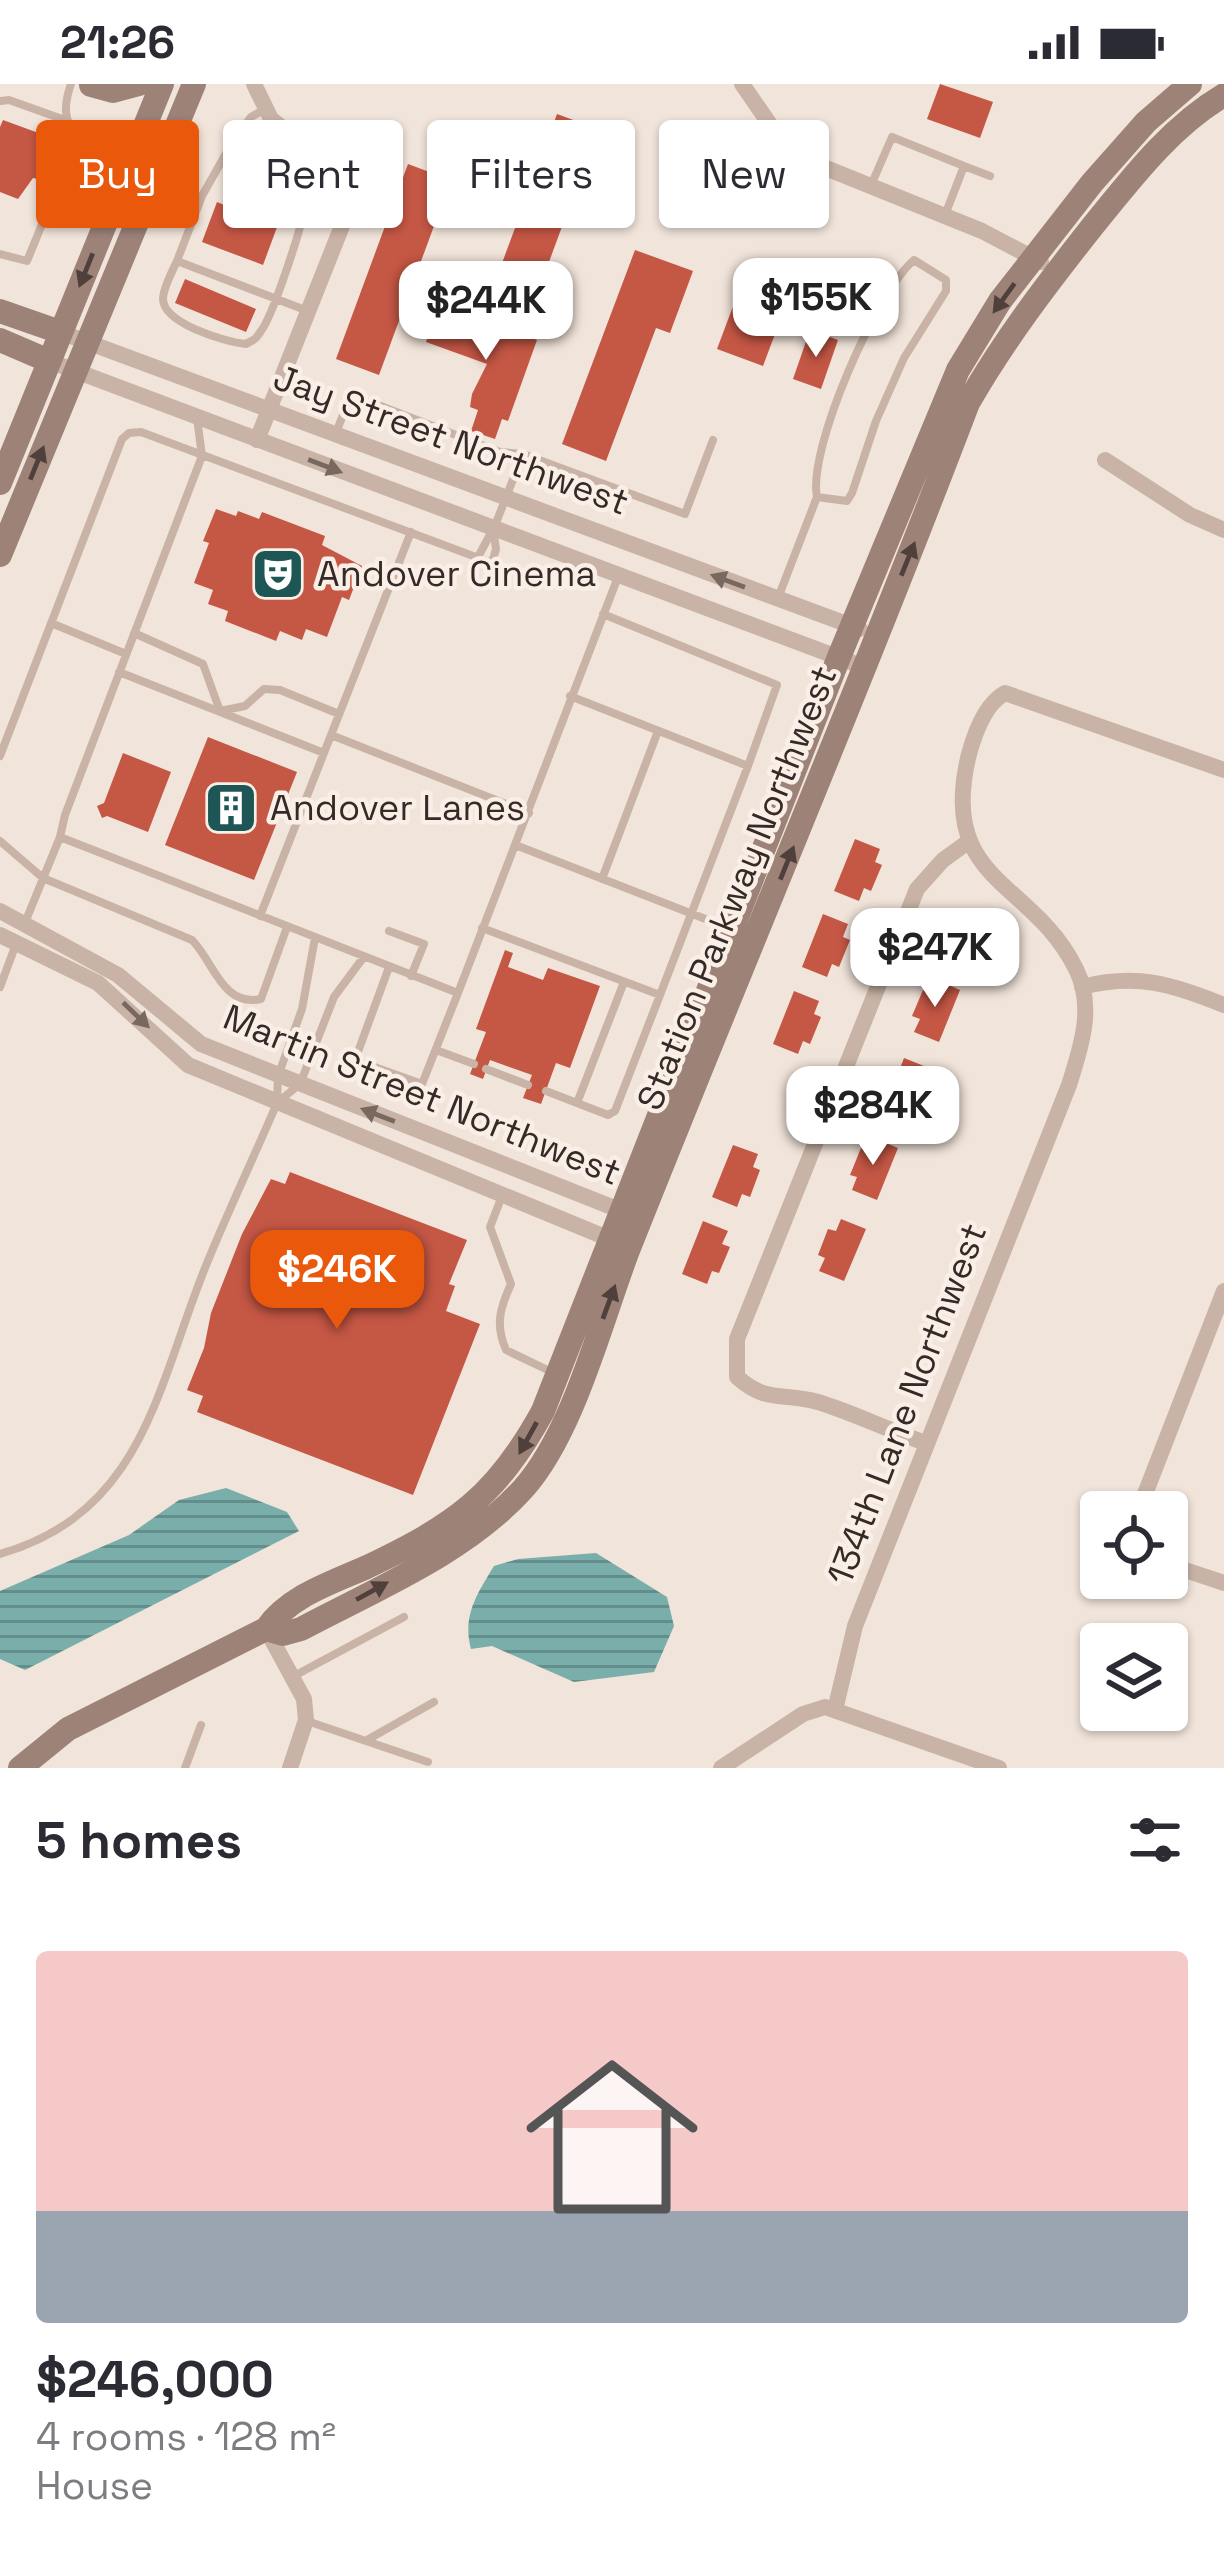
<!DOCTYPE html>
<html lang="en">
<head>
<meta charset="utf-8">
<style>
	:root { --surface:#fff; --page:#f2f2f3; --text:#2b2b33; --muted:#7c7c81; --line:#e1e1e2; --accent:#ea580c }
	body { margin:0; font-family:"Space Grotesk",sans-serif; background:var(--page); color:var(--text); height:100vh; display:flex; flex-direction:column; font-size:45px; white-space:nowrap }
	* { box-sizing:border-box; margin:0 }
	p { font-size:39px; color:var(--muted) }
	.icon { flex:none; width:66px; height:66px; fill:none; stroke:currentColor; stroke-width:2; stroke-linecap:round; stroke-linejoin:round }
	.map { position:relative; height:1684px; overflow:hidden }
	.sheet { display:flex; flex-direction:column; background:var(--surface); flex:1 }
	.sheet>* { flex:none }
	.top-card { position:absolute; left:36px; top:36px; width:1152px; height:108px; display:flex; gap:24px }
	.controls { position:absolute; left:1080px; top:1407px; display:grid; gap:24px }
	.controls a { display:grid; place-items:center; width:108px; height:108px; border-radius:12px; background:var(--surface); box-shadow:0 3px 9px #0004; font-size:60px }
	.price { position:absolute; translate:-50% -102px; padding:0 27px; border-radius:24px; background:#fff; color:#222; font-size:39px; line-height:78px; filter:drop-shadow(0 3px 6px #0008) }
	.price::after { content:''; position:absolute; left:50%; top:72px; width:36px; height:27px; margin-left:-18px; background:inherit; clip-path:polygon(0 0,100% 0,50% 100%) }
	.price.active { background:var(--accent); color:#fff }
	ul { padding:0; list-style:none }
	li { display:grid; align-content:center; gap:24px; height:636px; padding:0 36px }
	li+li { border-top:3px solid var(--line) }
	li span { display:grid; place-items:center; height:372px; border-radius:12px; color:#555 }
	li>.icon { margin-inline-start:auto }
	span .icon { width:216px; height:216px; fill:#fffc; stroke-width:1 }
	li b { font-size:51px }
	h2 { display:flex; justify-content:space-between; align-items:center; height:144px; padding:0 36px; font-size:51px }
	.pill { padding:0 42px; border-radius:12px; background:var(--surface); box-shadow:0 3px 9px #0004; font-size:42px; line-height:108px }
	.pill.active { background:var(--accent); color:#fff }
	.status { display:flex; justify-content:space-between; align-items:center; height:84px; padding:0 60px; background:var(--surface); direction:ltr }
	.status svg { height:33px; fill:currentColor }
	.map>svg:first-child { display:block }
</style>
</head>
<body>
<div class="status"><b>21:26</b><svg viewBox="0 0 49 12"><path d="M0 12V9h3v3zM5 12V6h3v6zM10 12V3h3v9zM15 12V0h3v12zM26 1h20v11H26zM47 4h2v5h-2z"/></svg></div>
<div class="map">
<svg width="1224" height="1684" viewBox="0 0 1224 1684">
	<defs>
		<pattern id="water-rules" width="6" height="5" patternUnits="userSpaceOnUse" patternTransform="scale(3)"><rect width="6" height="5" fill="#79aeab"/><path d="M0 2.5h6" fill="none" stroke="#648e8b"/></pattern>
	</defs>
	<rect width="100%" height="100%" fill="#f1e4da"/>
	<path fill="url(#water-rules)" d="M 226,1404 L 287,1428 L 299,1447 L 25,1586 L 0,1575 L 0,1507 L 129,1451 L 179,1416 Z
		M 596,1469 L 667,1513 L 674,1542 L 654,1588 L 574,1598 L 492,1562 L 471,1565 C 462,1532 477,1510 494,1482 L 518,1475 Z"/>
	<path fill="#c55745" d="M 940,0 L 993,18 L 980,54 L 927,35 Z
		M 557,30 L 598,45 L 539,205 L 498,190 Z
		M 3,36 L 44,51 L 40,77 L 44,78 L 38,95 L 33,94 L 18,115 L 0,108 L 0,43 Z
		M 408,80 L 451,96 L 379,291 L 336,275 Z
		M 248,104 L 286,119 L 263,181 L 202,158 L 217,118 L 239,127 Z
		M 635,166 L 693,187 L 670,249 L 656,244 L 606,377 L 562,360 Z
		M 185,195 L 256,225 L 246,248 L 175,219 Z
		M 735,217 L 781,234 L 763,282 L 717,265 Z
		M 439,220 L 537,256 L 508,337 L 502,335 L 495,355 L 471,347 L 478,326 L 470,323 L 472,310 L 487,280 L 426,258 Z
		M 810,246 L 838,256 L 821,305 L 793,295 Z
		M 216,425 L 236,432 L 238,427 L 259,435 L 262,428 L 325,452 L 322,461 L 362,482 L 349,516 L 342,513 L 327,553 L 306,545 L 302,556 L 280,547 L 276,557 L 225,537 L 228,527 L 208,520 L 213,506 L 194,499 L 209,459 L 203,457 Z
		M 208,653 L 297,688 L 254,796 L 165,761 Z
		M 123,669 L 171,688 L 148,748 L 107,732 L 102,734 L 97,722 L 104,719 Z
		M 855,755 L 880,765 L 875,778 L 882,781 L 871,807 L 864,804 L 859,817 L 834,807 Z
		M 823,830 L 848,840 L 843,853 L 850,856 L 839,883 L 832,880 L 827,893 L 802,883 Z
		M 505,866 L 513,869 L 508,883 L 543,896 L 548,884 L 600,902 L 570,984 L 556,979 L 541,1020 L 523,1014 L 532,991 L 490,976 L 483,995 L 470,990 L 486,948 L 476,945 Z
		M 935,895 L 960,906 L 939,958 L 914,948 L 920,935 L 912,932 L 923,906 L 930,908 Z
		M 794,907 L 819,917 L 814,930 L 821,933 L 810,960 L 803,957 L 798,970 L 773,960 Z
		M 904,974 L 929,984 L 908,1036 L 883,1026 L 888,1013 L 881,1010 L 892,984 L 899,987 Z
		M 873,1054 L 898,1064 L 877,1116 L 852,1106 L 857,1093 L 850,1091 L 861,1064 L 868,1067 Z
		M 733,1061 L 758,1070 L 753,1083 L 760,1086 L 750,1113 L 742,1110 L 737,1123 L 712,1113 Z
		M 290,1088 L 467,1156 L 449,1200 L 455,1202 L 446,1227 L 480,1240 L 413,1411 L 197,1328 L 203,1312 L 187,1306 L 204,1264 L 211,1229 L 242,1150 L 271,1095 L 285,1100 Z
		M 841,1135 L 866,1145 L 844,1197 L 819,1187 L 825,1174 L 818,1171 L 828,1145 L 836,1147 Z
		M 703,1137 L 728,1147 L 722,1160 L 730,1163 L 719,1189 L 712,1187 L 707,1200 L 682,1190 Z"/>
	<g fill="none" stroke-linecap="round" stroke-linejoin="round">
		<path stroke="#c9b3a6" stroke-width="8" d="M 0,17 L 9,16 L 65,36
			M 233,57 L 251,33 L 265,25
			M 964,82 L 990,92
			M 872,99 L 892,53 L 964,82 L 945,131
			M 0,170 L 27,177 L 77,55 C 64,35 63,23 71,0
			M 177,177 L 202,112 L 233,57 L 305,116 C 306,134 272,233 261,247 C 255,256 255,255 246,260 C 225,258 162,239 163,214 C 164,202 172,188 177,177 L 308,227
			M 336,349 L 346,323 L 354,317 L 373,319 L 500,368 L 523,370
			M 494,444 L 523,370 L 685,430 L 713,356
			M 778,514 L 817,413 C 807,366 877,207 914,176 L 946,196 L 946,207 L 904,274 L 876,337 L 852,409 L 847,417 L 817,413
			M 51,539 L 126,570
			M 134,549 L 203,580 L 220,627 L 245,622 L 264,605 L 280,606 L 339,630
			M 119,588 L 324,669
			M 570,612 L 748,682 L 777,601 L 603,530
			M 331,651 L 411,448
			M 0,672 L 122,355 L 129,349 L 141,348 L 492,479 L 496,465 L 493,445 L 478,473
			M 60,753 L 65,731 L 202,372 L 197,334
			M 0,757 L 43,794 L 192,856 C 214,878 222,923 261,915 L 287,843
			M 518,762 L 726,843
			M 602,795 L 658,647
			M 260,832 L 331,651 L 529,729
			M 24,841 L 60,753 L 458,909 L 618,493
			M 482,844 L 660,911 L 748,682
			M 389,847 L 424,860 L 411,892
			M 389,883 L 355,976 L 422,1000 L 458,909
			M 0,903 L 16,860
			M 436,966 L 474,980
			M 486,985 L 528,1001
			M 546,1007 L 608,1031 L 615,1027 L 660,911
			M 278,1018 L 300,1000 L 334,913 L 363,874
			M 577,1019 L 624,898
			M 502,1112 L 490,1143 L 511,1200 C 500,1224 495,1241 506,1266 L 556,1290
			M 0,1470 C 145,1428 157,1301 207,1179 C 229,1125 254,1073 277,1019 L 278,992 L 302,925 L 315,854
			M 294,1592 L 404,1533
			M 307,1637 L 428,1678
			M 367,1656 L 434,1618
			M 185,1684 L 201,1641"/>
		<path stroke="#c9b3a6" stroke-width="16" d="M 254,0 L 271,35 L 334,85 L 343,112 L 344,137 L 257,356
			M 742,0 L 780,55 L 811,78 L 982,147 L 1041,178
			M 60,248 L 860,545
			M 49,277 L 864,583
			M 1105,376 L 1190,431 L 1224,446
			M 0,827 L 118,891 L 201,960 L 627,1129
			M 0,851 L 98,899 L 188,981 L 617,1158
			M 1082,903 C 1137,889 1172,900 1224,921
			M 926,1359 C 890,1347 854,1329 818,1318 C 784,1308 767,1320 737,1293 L 737,1255 L 917,805 L 943,776 L 968,758
			M 1138,1428 L 1224,1207
			M 1167,1480 L 1224,1499
			M 266,1545 L 304,1615 L 306,1636 L 290,1684
			M 835,1626 L 855,1542 L 1069,1001 C 1081,963 1095,923 1076,885 C 1032,795 937,799 969,670 C 975,648 985,620 1005,609 L 1224,686
			M 721,1684 L 803,1630 L 825,1623 L 999,1684"/>
		<path stroke="#9d8278" stroke-width="24" d="M 91,1 L 113,7 L 139,0
			M 0,227 L 60,248
			M 0,256 L 49,277
			M 0,399 L 162,0
			M 0,471 L 194,0
			M 266,1545 L 283,1550 L 301,1545 C 376,1505 465,1469 523,1405 C 574,1348 601,1236 629,1164 C 741,882 860,603 968,319 C 1004,256 1047,200 1092,143 C 1131,95 1170,43 1224,11
			M 20,1684 L 68,1645 L 266,1545 C 289,1512 331,1499 367,1483 C 455,1441 496,1413 543,1327 L 839,573 L 958,286 L 1000,217 L 1092,99 L 1146,38 L 1190,0"/>
	</g>
	<defs><path id="oneway-solid" d="M-6-.8H1V-3.2L6.5 0L1 3.2V.8H-6Z" transform="scale(3)"/></defs>
	<g fill="#4f403b">
		<use href="#oneway-solid" transform="translate(86 186) rotate(112)"/>
		<use href="#oneway-solid" transform="translate(1004 214) rotate(126)"/>
		<use href="#oneway-solid" transform="translate(37 379) rotate(-68)"/>
		<use href="#oneway-solid" transform="translate(908 475) rotate(-68)"/>
		<use href="#oneway-solid" transform="translate(787 779) rotate(-68)"/>
		<use href="#oneway-solid" transform="translate(609 1218) rotate(-70)"/>
		<use href="#oneway-solid" transform="translate(528 1354) rotate(119)"/>
		<use href="#oneway-solid" transform="translate(372 1507) rotate(-29)"/>
	</g>
	<g fill="#786860">
		<use href="#oneway-solid" transform="translate(325 382) rotate(21)"/>
		<use href="#oneway-solid" transform="translate(728 497) rotate(-160)"/>
		<use href="#oneway-solid" transform="translate(136 931) rotate(44)"/>
		<use href="#oneway-solid" transform="translate(378 1031) rotate(-159)"/>
	</g>
	<defs>
		<g id="theatre-square" transform="scale(2.7)"><rect x="-9" y="-9" width="18" height="18" rx="4" fill="#1d5655" stroke="#f9efe6"/><path d="M-5-5.5Q0-4 5-5.5V0Q5 5 0 6Q-5 5-5 0ZM-3.3-2.5H-1v1.5H-3.3ZM1-2.5H3.3v1.5H1ZM-2.8 1Q0 5.5 2.8 1Z" fill="#fff"/></g>
		<g id="building-square" transform="scale(2.7)"><rect x="-9" y="-9" width="18" height="18" rx="4" fill="#1d5655" stroke="#f9efe6"/><path d="M-4-6H4V6H1V3H-1V6H-4ZM-2.5-4.3h1.7v1.8h-1.7ZM.8-4.3h1.7v1.8H.8ZM-2.5-1h1.7V.8h-1.7ZM.8-1h1.7V.8H.8Z" fill="#fff"/></g>
	</defs>
	<g fill-rule="evenodd">
		<use href="#theatre-square" x="278" y="490"/>
		<use href="#building-square" x="231" y="724"/>
	</g>
	<g text-anchor="middle" dominant-baseline="central" stroke-width="9" stroke-linejoin="round" paint-order="stroke">
		<g font-size="36" fill="#352a27" stroke="#f9efe6">
			<text transform="translate(451 356) rotate(20)">Jay Street Northwest</text>
			<text transform="translate(737 804) rotate(-68)">Station Parkway Northwest</text>
			<text transform="translate(422 1011) rotate(22)">Martin Street Northwest</text>
			<text transform="translate(907 1320) rotate(-69)">134th Lane Northwest</text>
		</g>
		<g font-size="36" fill="#352a27" stroke="#f9efe6" text-anchor="start">
			<text x="317" y="490">Andover Cinema</text>
			<text x="270" y="724">Andover Lanes</text>
		</g>
	</g>
</svg>
<div class="controls">
<a><svg class="icon" aria-label="locate" viewBox="0 0 24 24"><circle cx="12" cy="12" r="6"/><path d="M12 2v4M12 18v4M2 12h4M18 12h4"/></svg></a>
<a><svg class="icon" aria-label="layers" viewBox="0 0 24 24"><path d="M12 4l9 5-9 5-9-5zM3 14l9 5 9-5"/></svg></a>
</div>
<b class="price" style="left:816px;top:276px">$155K</b>
<b class="price" style="left:486px;top:279px">$244K</b>
<b class="price" style="left:935px;top:926px">$247K</b>
<b class="price" style="left:873px;top:1084px">$284K</b>
<b class="price active" style="left:337px;top:1248px">$246K</b>
<div class="top-card">
<a class="pill active">Buy</a>
<a class="pill">Rent</a>
<a class="pill">Filters</a>
<a class="pill">New</a>
</div>
</div>
<section class="sheet">
<h2>5 homes<svg class="icon" aria-label="filters" viewBox="0 0 24 24"><path d="M4 7h16M4 17h16"/><circle cx="9" cy="7" r="2"/><circle cx="15" cy="17" r="2"/></svg></h2>
<ul>
<li><span style="background:linear-gradient(#f6c9c9 70%,#9aa5b1 0)"><svg class="icon" aria-label="home" viewBox="0 0 24 24"><path d="M3 11l9-7 9 7M6 9v11h12V9"/></svg></span><div><b>$246,000</b><p>4 rooms · 128 m²</p><p>House</p></div></li>
</ul>
</section>
</body>
</html>
